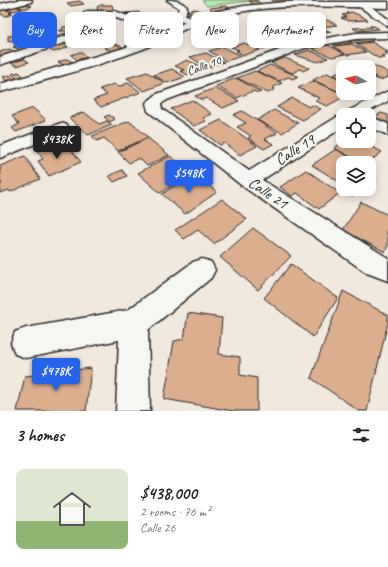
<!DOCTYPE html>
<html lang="en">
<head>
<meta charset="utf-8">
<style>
	:root { --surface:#fff; --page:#f6f6f6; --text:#222; --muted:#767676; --accent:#2563eb }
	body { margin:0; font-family:Caveat,sans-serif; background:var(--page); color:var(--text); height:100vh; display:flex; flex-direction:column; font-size:15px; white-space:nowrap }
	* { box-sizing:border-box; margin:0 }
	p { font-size:13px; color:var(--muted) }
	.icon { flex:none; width:22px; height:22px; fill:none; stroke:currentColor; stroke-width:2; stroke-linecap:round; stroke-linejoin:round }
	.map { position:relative; height:411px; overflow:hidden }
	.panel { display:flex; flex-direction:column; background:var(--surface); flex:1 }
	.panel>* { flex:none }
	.hud { position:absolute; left:12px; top:12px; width:364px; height:36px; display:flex; gap:8px }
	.needle { width:26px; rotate:278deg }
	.controls { position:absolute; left:336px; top:60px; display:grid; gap:8px }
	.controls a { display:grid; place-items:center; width:40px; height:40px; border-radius:8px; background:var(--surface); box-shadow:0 2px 10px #0003; font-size:20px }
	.price { position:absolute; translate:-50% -34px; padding:0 9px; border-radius:4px; background:var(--accent); color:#fff; font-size:13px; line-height:26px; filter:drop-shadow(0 1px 2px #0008) }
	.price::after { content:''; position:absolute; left:50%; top:24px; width:12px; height:9px; margin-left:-6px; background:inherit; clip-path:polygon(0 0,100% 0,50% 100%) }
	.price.selected { background:#222; color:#fff }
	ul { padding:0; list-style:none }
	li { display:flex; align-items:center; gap:12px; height:100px; padding:0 16px }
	li span { display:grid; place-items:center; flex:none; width:112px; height:80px; border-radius:8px; color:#555 }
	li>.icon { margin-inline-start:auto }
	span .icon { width:48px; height:48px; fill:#fffc; stroke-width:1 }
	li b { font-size:17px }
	h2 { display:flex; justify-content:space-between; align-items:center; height:48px; padding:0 16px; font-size:17px }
	.pill { padding:0 14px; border-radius:8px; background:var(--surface); box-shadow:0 2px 10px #0003; font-size:14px; line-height:36px }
	.pill.selected { background:var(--accent); color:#fff }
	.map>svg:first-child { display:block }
</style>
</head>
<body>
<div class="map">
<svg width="388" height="411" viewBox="0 0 388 411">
	<rect width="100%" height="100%" fill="#f1e8de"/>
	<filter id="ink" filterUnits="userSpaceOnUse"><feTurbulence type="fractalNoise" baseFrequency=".025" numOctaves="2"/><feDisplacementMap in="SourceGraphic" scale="8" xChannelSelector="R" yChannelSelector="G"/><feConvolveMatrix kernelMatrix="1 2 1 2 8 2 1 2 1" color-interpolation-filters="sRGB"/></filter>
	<g filter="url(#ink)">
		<path fill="#b4ebae" stroke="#708b6c" d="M 202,0 L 258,0 L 207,6 Z"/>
		<path fill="#dbae8d" stroke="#2b2b2b" d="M 272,0 L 288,0 L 290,4 L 273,4 Z
			M 80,1 L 84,4 L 71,6 L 67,3 Z
			M 249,1 L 257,1 L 263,5 L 255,6 Z
			M 26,4 L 32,6 L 24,9 L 17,6 Z
			M 101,5 L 112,5 L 114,12 L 99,14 L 97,7 Z
			M 15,6 L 22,9 L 13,11 L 7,9 Z
			M 227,6 L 230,9 L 213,11 L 210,8 Z
			M 4,9 L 12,12 L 9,13 L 13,14 L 6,16 L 0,14 L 0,11 Z
			M 195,9 L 204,12 L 195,14 L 187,11 Z
			M 139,12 L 140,16 L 126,17 L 126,15 L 131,14 L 125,13 Z
			M 352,12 L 361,16 L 368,20 L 349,21 L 341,18 L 346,17 L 342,15 L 348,14 L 346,13 Z
			M 189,13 L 201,16 L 194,19 L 183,15 Z
			M 165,14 L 175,14 L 175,16 L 178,16 L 176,20 L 162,20 Z
			M 93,15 L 107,16 L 101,22 L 87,22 Z
			M 327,20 L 337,25 L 322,27 L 312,22 Z
			M 161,24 L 172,26 L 166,29 L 155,27 Z
			M 316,25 L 331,32 L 315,35 L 300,27 Z
			M 77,26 L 75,31 L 59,31 L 62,30 L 63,27 Z
			M 151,26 L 166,29 L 160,33 L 145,29 Z
			M 370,26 L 374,26 L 379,29 L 358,31 L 353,28 L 372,27 Z
			M 293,28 L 310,37 L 294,40 L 277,30 Z
			M 68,33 L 69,36 L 47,40 L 45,37 Z
			M 93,33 L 103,36 L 97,38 L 88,35 Z
			M 150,33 L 156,35 L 146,39 L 140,37 Z
			M 278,33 L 291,40 L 277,43 L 272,39 L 269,40 L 263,37 Z
			M 17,35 L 18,40 L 8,41 L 8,36 Z
			M 82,35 L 92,38 L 83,42 L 73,38 Z
			M 197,35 L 209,40 L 204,42 L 192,37 Z
			M 44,37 L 48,42 L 37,44 L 33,39 Z
			M 130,37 L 142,39 L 138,42 L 126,40 Z
			M 260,37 L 277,45 L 262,49 L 256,46 L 259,46 L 248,41 Z
			M 369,39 L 373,41 L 352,43 L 349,41 Z
			M 347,41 L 351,43 L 336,45 L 332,43 Z
			M 372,42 L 388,52 L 385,53 L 388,55 L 381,56 L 384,58 L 378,58 L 356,44 Z
			M 25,43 L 36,47 L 24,51 L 13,47 Z
			M 244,43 L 260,50 L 244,55 L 236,51 L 239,50 L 231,47 Z
			M 63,44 L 68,47 L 54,52 L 48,49 Z
			M 115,44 L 123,47 L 112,51 L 104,48 Z
			M 352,44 L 366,52 L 347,55 L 333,46 Z
			M 328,45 L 345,54 L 332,57 L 312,49 Z
			M 223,47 L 242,56 L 226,61 L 209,51 Z
			M 9,49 L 19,53 L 6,58 L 0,56 L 0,52 Z
			M 309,50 L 328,58 L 318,62 L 295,55 Z
			M 80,52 L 87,57 L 77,60 L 71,55 Z
			M 206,53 L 224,62 L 208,68 L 190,57 Z
			M 285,58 L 309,68 L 303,71 L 300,69 L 292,73 L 271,63 Z
			M 24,59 L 29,62 L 17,66 L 11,63 Z
			M 67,59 L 73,62 L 64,65 L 58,62 Z
			M 187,60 L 198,65 L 208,68 L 190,76 L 180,71 L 184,70 L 175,66 Z
			M 270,65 L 298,76 L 293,79 L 288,77 L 279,81 L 257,71 Z
			M 373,65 L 388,72 L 388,77 L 380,80 L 374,78 L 376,77 L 369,74 L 369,67 L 366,67 Z
			M 172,69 L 185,77 L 167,83 L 154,75 Z
			M 255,71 L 282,83 L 272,88 L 275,89 L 268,93 L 237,78 Z
			M 19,72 L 23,76 L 16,78 L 12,74 Z
			M 147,72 L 165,83 L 144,91 L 127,78 Z
			M 340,72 L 343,73 L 343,79 L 333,75 Z
			M 327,73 L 343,80 L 343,93 L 346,93 L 344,94 L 313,80 Z
			M 10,75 L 14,79 L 6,81 L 3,77 Z
			M 236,78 L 261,92 L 258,93 L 253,91 L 237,98 L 216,86 Z
			M 313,81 L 347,95 L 327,106 L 315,101 L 319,98 L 298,88 Z
			M 128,83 L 141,92 L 101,107 L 93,100 L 107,95 L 100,89 L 114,84 L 118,87 Z
			M 215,88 L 239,101 L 223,108 L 206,98 L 202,100 L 195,96 Z
			M 292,98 L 309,107 L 312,105 L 321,109 L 303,120 L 277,107 Z
			M 192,100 L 212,114 L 203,118 L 206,121 L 194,126 L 171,109 Z
			M 33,108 L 46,120 L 16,132 L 12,128 L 19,124 L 12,116 Z
			M 274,110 L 298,123 L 282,133 L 257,120 Z
			M 242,111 L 277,133 L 265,139 L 273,144 L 264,149 L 248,138 L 251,136 L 237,127 L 246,123 L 233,115 Z
			M 84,112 L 99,124 L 107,121 L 112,125 L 88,135 L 69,118 Z
			M 381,113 L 388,115 L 388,124 L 373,118 Z
			M 109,115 L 115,119 L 110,122 L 104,117 Z
			M 221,120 L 257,146 L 240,155 L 224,143 L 220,145 L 200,130 Z
			M 129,121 L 148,137 L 118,151 L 104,138 L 97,141 L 92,136 Z
			M 148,138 L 169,155 L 147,166 L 139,158 L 129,163 L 118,152 Z
			M 369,140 L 372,141 L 368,145 L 382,152 L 368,163 L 362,163 L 334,148 L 344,141 L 369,141 Z
			M 52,145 L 57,152 L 69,147 L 81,162 L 49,176 L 38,161 L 43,159 L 37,151 Z
			M 336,149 L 359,163 L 343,163 L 343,184 L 312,165 Z
			M 25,156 L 40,179 L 10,192 L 9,190 L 0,193 L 0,185 L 2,184 L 0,180 L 0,175 L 1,174 L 0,166 Z
			M 170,156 L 192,173 L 160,193 L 138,173 Z
			M 122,170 L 127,176 L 114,182 L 109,176 Z
			M 306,170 L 340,193 L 319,209 L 297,193 L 292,196 L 280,187 Z
			M 193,174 L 217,192 L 185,214 L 162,194 Z
			M 342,189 L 361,189 L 352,196 Z
			M 222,199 L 247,219 L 214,244 L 198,230 L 184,239 L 175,230 Z
			M 361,202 L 388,215 L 387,235 L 388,236 L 388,245 L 385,252 L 343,230 Z
			M 253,228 L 291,256 L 258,290 L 220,257 Z
			M 291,264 L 338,298 L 313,337 L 264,298 Z
			M 343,291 L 388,315 L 388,322 L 367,411 L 359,411 L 311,378 Z
			M 188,313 L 222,318 L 219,354 L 240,357 L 240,375 L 257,378 L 257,411 L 233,411 L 164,399 L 174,341 L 184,339 Z
			M 91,368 L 86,411 L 17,411 L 25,376 Z"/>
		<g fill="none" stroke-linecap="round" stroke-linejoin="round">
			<g stroke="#2b2b2b" stroke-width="3">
				<path id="minor" d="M 18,0 L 32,0 L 31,2 L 0,10 L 0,4 Z
					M 167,0 C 175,0 181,1 187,7 L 185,16 L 197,20 L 199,22 L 197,24 L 194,25 L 177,19 L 175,17 L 179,8 Z
					M 360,3 L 366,3 L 388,19 L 388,26 L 360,7 L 359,5 Z
					M 88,11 L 115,11 L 135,19 L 137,21 L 132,24 L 114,17 L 91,17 L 79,38 L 0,65 L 0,57 L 71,34 L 85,12 Z
					M 388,32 L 388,38 L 356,39 L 305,48 L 167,100 L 161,104 L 162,109 L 249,171 L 337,117 L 343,115 L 343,127 L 262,180 L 388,258 L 388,281 L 367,273 L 241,185 L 148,111 L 146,103 L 157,94 L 299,43 L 356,33 Z
					M 388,91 L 388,101 L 362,115 L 343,115 L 346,112 Z
					M 369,116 L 388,124 L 388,135 L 369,127 Z
					M 61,123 L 67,125 L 69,128 L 67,131 L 0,158 L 0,146 Z
					M 202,259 L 211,262 L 215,270 L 211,278 L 148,330 L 150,411 L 116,411 L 119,340 L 26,358 L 15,354 L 11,343 L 15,332 L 26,328 L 128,310 L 193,262 Z"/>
			</g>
			<g stroke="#2b2b2b" stroke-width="3">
				<path id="tertiary" d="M 285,2 L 388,2 L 388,8 C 334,7 277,3 224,15 C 195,21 170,38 143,49 C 97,66 48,80 0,92 L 0,84 L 124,48 L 208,13 L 244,6 Z"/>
			</g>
			<use href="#minor" fill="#f6f6f2" fill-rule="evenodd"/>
			<use href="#tertiary" fill="#f6f6f2" fill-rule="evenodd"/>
		</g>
	</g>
	<g text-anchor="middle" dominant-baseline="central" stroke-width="4" stroke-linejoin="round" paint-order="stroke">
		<g font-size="13" fill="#2b2b2b" stroke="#f6f6f2">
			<text transform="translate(204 66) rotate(-20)">Calle 10</text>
		</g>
		<g font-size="16" fill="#2b2b2b" stroke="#f6f6f2">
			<text transform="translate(295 150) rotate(-32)">Calle 19</text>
			<text transform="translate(268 193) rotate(34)">Calle 21</text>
		</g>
	</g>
</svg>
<div class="controls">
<a><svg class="needle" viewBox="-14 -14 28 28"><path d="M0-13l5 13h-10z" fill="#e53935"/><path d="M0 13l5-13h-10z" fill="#767676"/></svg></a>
<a><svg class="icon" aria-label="locate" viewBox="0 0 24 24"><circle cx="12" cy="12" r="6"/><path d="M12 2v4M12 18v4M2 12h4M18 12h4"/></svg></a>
<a><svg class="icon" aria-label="layers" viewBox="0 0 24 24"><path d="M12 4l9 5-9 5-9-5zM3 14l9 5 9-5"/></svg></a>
</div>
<b class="price selected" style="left:57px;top:160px">$438K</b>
<b class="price" style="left:189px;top:194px">$548K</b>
<b class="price" style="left:56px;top:392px">$478K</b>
<div class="hud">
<a class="pill selected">Buy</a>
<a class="pill">Rent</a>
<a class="pill">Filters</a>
<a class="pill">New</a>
<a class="pill">Apartment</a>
</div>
</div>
<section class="panel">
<h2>3 homes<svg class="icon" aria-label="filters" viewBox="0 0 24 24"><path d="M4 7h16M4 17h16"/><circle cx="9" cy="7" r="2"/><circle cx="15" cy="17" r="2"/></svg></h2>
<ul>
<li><span style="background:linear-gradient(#dfe7d0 65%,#8fb573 0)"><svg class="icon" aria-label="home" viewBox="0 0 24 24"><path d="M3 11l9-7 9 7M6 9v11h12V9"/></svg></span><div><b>$438,000</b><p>2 rooms · 76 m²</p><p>Calle 26</p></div></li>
</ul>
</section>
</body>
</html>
